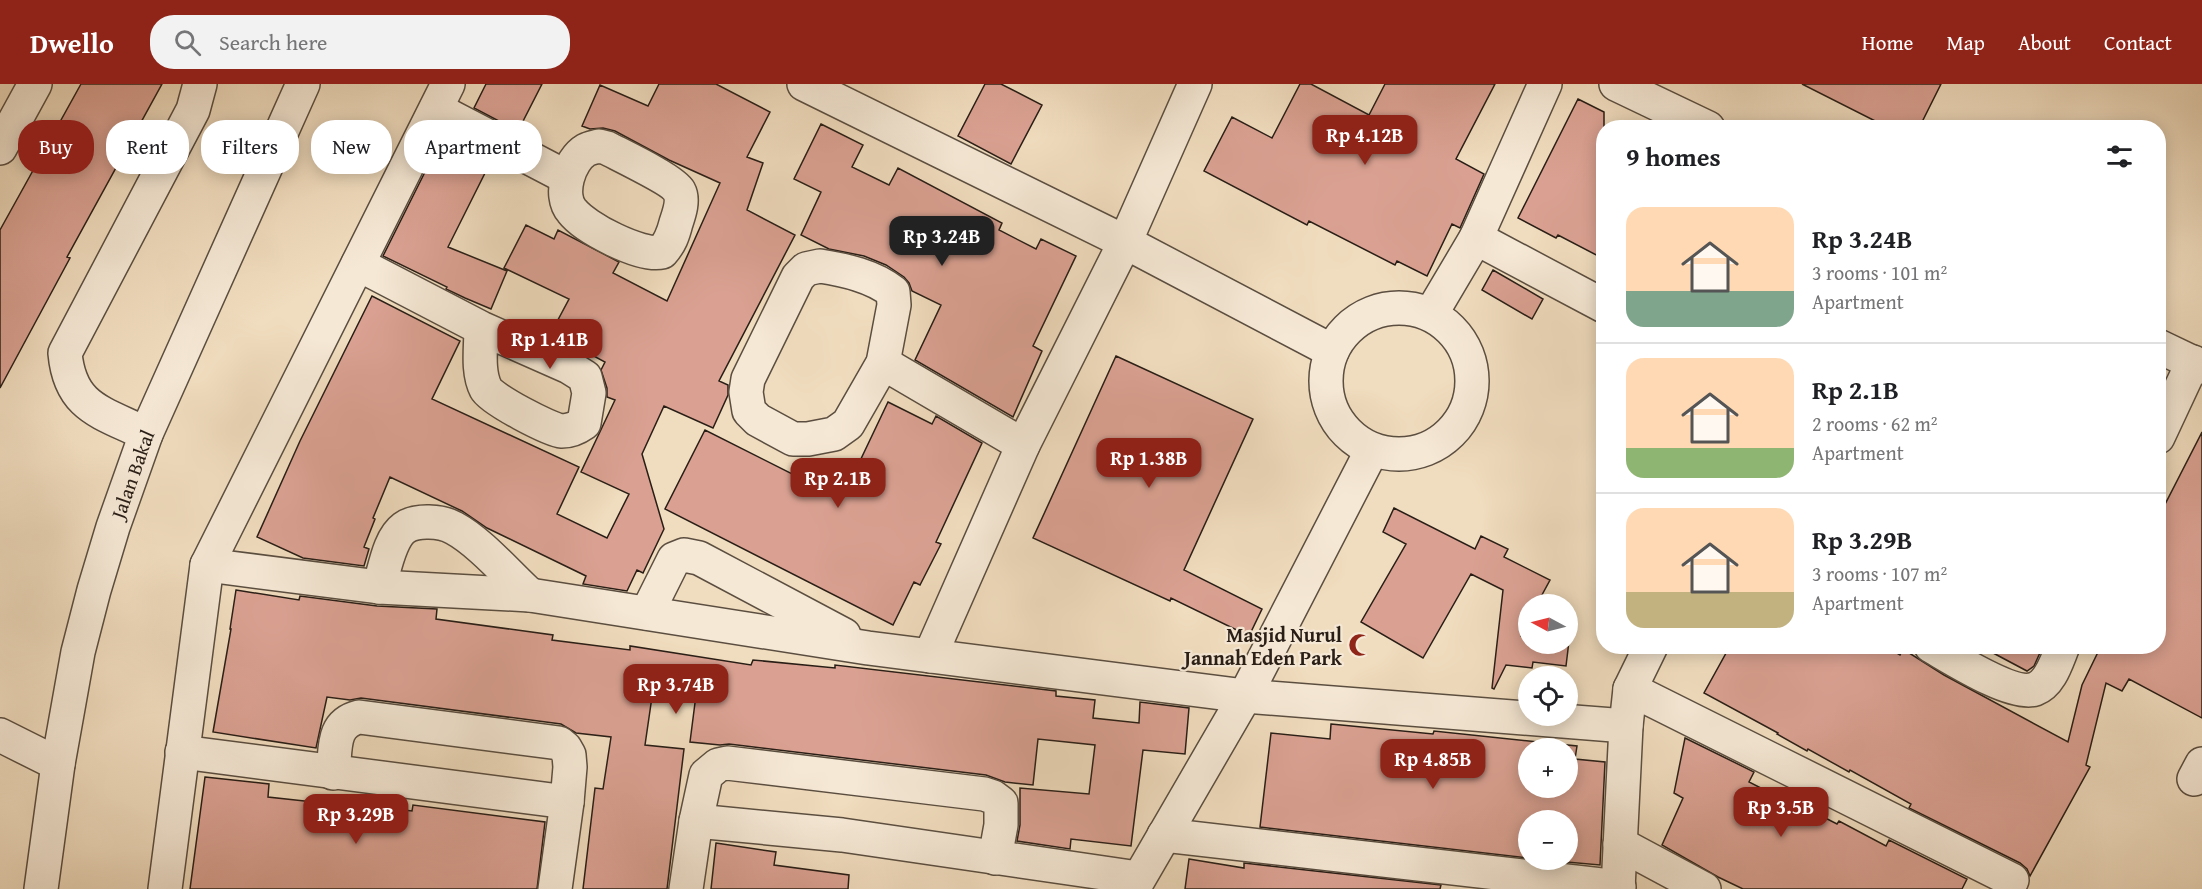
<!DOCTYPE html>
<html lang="en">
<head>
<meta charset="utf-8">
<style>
	:root { --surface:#fff; --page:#f2f2f2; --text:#202124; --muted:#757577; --line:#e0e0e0; --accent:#8f2418 }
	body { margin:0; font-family:"Gentium Book Plus",serif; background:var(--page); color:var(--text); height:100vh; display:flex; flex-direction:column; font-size:22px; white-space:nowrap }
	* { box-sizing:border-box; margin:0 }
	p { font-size:20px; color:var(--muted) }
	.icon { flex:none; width:33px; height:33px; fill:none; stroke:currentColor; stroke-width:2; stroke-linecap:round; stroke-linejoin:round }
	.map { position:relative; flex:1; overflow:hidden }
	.panel { position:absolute; left:1596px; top:36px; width:570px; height:534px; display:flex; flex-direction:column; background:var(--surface); border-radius:24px; box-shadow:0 3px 15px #0003 }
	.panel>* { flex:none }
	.guide { position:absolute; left:18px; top:36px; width:570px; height:54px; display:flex; gap:12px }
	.needle { width:39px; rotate:277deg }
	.buttons { position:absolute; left:1518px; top:510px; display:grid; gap:12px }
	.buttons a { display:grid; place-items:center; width:60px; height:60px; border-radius:50%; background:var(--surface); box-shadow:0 3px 15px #0003; font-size:30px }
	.price { position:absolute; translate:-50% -51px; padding:0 14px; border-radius:12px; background:var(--accent); color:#fff; font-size:20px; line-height:39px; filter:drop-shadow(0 2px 3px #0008) }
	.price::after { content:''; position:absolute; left:50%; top:36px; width:18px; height:14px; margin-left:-9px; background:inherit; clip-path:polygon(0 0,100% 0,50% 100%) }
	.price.on { background:#222; color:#fff }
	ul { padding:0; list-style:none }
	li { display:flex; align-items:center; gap:18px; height:150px; padding:0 30px }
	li+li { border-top:2px solid var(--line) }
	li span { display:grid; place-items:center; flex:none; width:168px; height:120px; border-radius:18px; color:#555 }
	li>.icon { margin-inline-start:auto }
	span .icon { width:72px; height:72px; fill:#fffc; stroke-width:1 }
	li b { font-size:26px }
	h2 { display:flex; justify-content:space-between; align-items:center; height:72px; padding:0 30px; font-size:26px }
	.chip { padding:0 21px; border-radius:24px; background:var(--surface); box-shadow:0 3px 15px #0003; font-size:21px; line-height:54px }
	.chip.on { background:var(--accent); color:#fff }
	header { display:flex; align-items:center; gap:36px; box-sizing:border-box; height:84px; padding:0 30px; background:var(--accent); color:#fff }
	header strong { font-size:28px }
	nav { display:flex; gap:33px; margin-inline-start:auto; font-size:21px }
	.search { width:420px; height:54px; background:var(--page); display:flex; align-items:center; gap:15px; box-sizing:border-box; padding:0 21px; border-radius:24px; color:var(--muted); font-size:22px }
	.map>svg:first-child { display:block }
</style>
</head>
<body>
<header>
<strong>Dwello</strong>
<div class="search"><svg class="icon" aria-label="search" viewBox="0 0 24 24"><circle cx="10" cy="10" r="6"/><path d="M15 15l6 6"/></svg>Search here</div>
<nav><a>Home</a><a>Map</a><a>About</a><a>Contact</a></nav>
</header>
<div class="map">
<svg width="2202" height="805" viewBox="0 0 2202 805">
	<rect width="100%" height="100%" fill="#f0dcbe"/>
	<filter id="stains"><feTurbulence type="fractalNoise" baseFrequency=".00333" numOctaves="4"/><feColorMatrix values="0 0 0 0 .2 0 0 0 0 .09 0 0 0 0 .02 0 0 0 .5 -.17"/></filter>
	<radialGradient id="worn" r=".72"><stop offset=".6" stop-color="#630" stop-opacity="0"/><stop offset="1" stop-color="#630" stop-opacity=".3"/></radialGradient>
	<path fill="#daa192" stroke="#291e16" stroke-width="1.5" fill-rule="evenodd" d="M 81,0 L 162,0 L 67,173 L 70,174 L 0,304 L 0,146 Z
		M 486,0 L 542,0 L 518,47 L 474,24 Z
		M 659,0 L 716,0 L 770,28 L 747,73 L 763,79 L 747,126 L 795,151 L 719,297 L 728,301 L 728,311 L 713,344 L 664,322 L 642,370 L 664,445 L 643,489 L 637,486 L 627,507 L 583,500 L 586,492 L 487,444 L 462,427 L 390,393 L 373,434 L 375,435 L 364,463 L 369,465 L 364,482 L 303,474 L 257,453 L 300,357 L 372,212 L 460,257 L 432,315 L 579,383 L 557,430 L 607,454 L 629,410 L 581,388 L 615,316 L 607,313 L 607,304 L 601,286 L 605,278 L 551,249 L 569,215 L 504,184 L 526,141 L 554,155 L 558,146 L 619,178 L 613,189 L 667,217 L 720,99 L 669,76 L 615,47 L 603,44 L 590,45 L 582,42 L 600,1 L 648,22 Z
		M 985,0 L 1001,0 L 1042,21 L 1011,80 L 958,52 Z
		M 1300,0 L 1311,0 L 1369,31 L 1385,0 L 1495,0 L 1456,75 L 1484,90 L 1460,144 L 1452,140 L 1427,192 L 1397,177 L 1395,181 L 1309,137 L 1307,141 L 1204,87 L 1232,33 L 1272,54 Z
		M 1802,0 L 1941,0 L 1919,44 L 1889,44 Z
		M 1578,15 L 1604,28 L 1604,175 L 1558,151 L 1556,154 L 1518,134 Z
		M 821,40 L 863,61 L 852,83 L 889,101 L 898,84 L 1002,139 L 999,146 L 1036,165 L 1041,155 L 1076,172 L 1033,262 L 1042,267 L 1013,333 L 915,276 L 941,221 L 912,207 L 909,199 L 904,193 L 886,181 L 864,172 L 829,165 L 801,151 L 821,108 L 794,95 Z
		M 444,50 L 492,75 L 448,163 L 507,187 L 491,225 L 465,214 L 446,205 L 447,203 L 383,172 Z
		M 1493,186 L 1543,215 L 1532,235 L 1482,206 Z
		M 1116,272 L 1253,335 L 1184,486 L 1262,525 L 1249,552 L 1171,514 L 1170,517 L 1033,454 Z
		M 888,318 L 932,340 L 936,332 L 982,359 L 936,458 L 941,460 L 920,501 L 914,498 L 893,541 L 665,425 L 705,346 L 820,404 L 827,390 L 849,400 Z
		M 2202,348 L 2202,634 L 2129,595 L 2122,607 L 2106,599 L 2086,681 L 2090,683 L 2030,792 L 2027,785 L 2020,779 L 1909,724 L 1911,720 L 1850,686 L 1849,688 L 1808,665 L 1807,667 L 1777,650 L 1778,649 L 1704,609 L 1730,562 L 1885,562 L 1900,571 L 1903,565 L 1944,591 L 2068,658 L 2082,601 L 2101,562 L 2158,562 L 2158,434 Z
		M 1394,424 L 1475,465 L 1481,452 L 1508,465 L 1504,473 L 1550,496 L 1537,520 L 1528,520 L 1528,537 L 1521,552 L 1528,553 L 1528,560 L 1568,560 L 1569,557 L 1566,582 L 1533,578 L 1532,584 L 1506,581 L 1494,605 L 1492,604 L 1503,506 L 1471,490 L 1423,574 L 1361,538 L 1406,460 L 1383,448 Z
		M 236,506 L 299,516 L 300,512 L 377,522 L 437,525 L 436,535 L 553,551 L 552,556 L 630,566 L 630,562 L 751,581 L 753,576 L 835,584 L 835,581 L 1056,607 L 1056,612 L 1095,616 L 1093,634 L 1139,639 L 1140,618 L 1189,624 L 1185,670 L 1143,666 L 1131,762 L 1071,755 L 1070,765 L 1017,757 L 1020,741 L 1020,704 L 1089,710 L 1095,661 L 1038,655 L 1033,701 L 1005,698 L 986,691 L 729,660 L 720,661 L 690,658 L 696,611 L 653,606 L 645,661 L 684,665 L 667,805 L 583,805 L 595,704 L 603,705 L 611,653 L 576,649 L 561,640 L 361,614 L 350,616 L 327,613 L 316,664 L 213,648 L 231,545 L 230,545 Z
		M 1980,562 L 2043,562 L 2034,582 L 2027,587 Z
		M 1331,640 L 1433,650 L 1434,647 L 1577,662 L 1575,675 L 1605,678 L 1600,781 L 1544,776 L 1568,776 L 1568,736 L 1528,736 L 1528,774 L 1260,743 L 1271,649 L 1330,655 ZM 1528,664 L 1568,664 L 1568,704 L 1528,704 Z
		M 1685,654 L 1754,688 L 1749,698 L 1792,720 L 1794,718 L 1837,740 L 1839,737 L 1886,762 L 1889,756 L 1967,795 L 1962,805 L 1743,805 L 1718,793 L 1662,761 L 1683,714 L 1674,709 Z
		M 205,693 L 269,700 L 268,713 L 341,721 L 342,711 L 371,714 L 370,722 L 412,727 L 413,721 L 545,738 L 537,805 L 190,805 Z
		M 716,759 L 776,768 L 774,781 L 849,791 L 848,805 L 711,805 Z
		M 1189,775 L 1244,784 L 1244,779 L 1441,801 L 1440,805 L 1185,805 Z"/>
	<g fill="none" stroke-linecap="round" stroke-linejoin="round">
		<g stroke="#5b4e40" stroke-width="36">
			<g id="minor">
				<path d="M 804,0 L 1125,158 L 1332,267"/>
				<path d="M 1616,0 L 1708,44"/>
				<path d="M 436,25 L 566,93"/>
				<path d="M 599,62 L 607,64 C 620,71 673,96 679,107 C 684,116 679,130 676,139 C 673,151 670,159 662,168 C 641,173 585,144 572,127 C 558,111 569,76 586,66 C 590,64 596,63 599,62 Z"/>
				<path d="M 0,64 L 35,0"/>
				<path d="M 1476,154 L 1604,222"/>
				<path d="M 358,180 L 481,244 L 569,283 L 585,293 L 589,309 L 584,339 C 577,344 570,347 562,347 C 550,346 491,315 486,305 C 477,288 481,263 481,244"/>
				<path d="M 820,182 C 845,186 873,192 893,208 L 894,221 L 883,279 L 848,340 L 834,350 L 808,355 L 793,355 L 758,336 L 749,327 L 746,308 L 748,295 L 798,193 L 806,185 Z"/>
				<circle cx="1399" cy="297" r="73"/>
				<path d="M 1431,230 L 1476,154 L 1545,0"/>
				<path d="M 2158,262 L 2202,283"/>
				<path d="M 883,279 L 1023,361"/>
				<path d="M 146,350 C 102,328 70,324 65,269 L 193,26 L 200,0"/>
				<path d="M 2158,353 L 2193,278"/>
				<path d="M 207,481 L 379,503 L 530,511 L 868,564 L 1245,612 L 1626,642"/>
				<path d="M 379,503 C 385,485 389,455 404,444 C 416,435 442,437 454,444 C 480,458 508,491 530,511"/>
				<path d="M 647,529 L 674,475 L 684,471 L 699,474 L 844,551"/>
				<path d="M 1931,562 C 1952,574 2013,613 2035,605 C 2051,599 2057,576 2063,562"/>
				<path d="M 930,572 L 1023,361 L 1125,158 L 1195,0"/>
				<path d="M 1630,605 L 1651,562"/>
				<path d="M 0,651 L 58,680"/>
				<path d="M 182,668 L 567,718"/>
				<path d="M 333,689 C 336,665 331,640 359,633 L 559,659 L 565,664 L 569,671 L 570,683 L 567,718 L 555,805"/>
				<path d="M 2194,695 L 2202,680"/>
				<path d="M 696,737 L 842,751 L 1138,794"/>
				<path d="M 1164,751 L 1619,803"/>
				<path d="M 1620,760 L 1704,805"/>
				<path id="s1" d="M 41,805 L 58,680 L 78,568 L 94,506 L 113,443 L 146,350 L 303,0"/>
				<path d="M 165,805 L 207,481 L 448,0"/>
				<path d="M 686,805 L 696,737 L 706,691 L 718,681 L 727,679 L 984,710 L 993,713 L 1001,719 L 1001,741 L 995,774"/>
				<path d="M 1133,805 L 1245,612 L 1372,366"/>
				<path d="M 1618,805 L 1626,642 L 1630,605 L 2012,796"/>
			</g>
		</g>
		<use href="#minor" stroke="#f5e8d5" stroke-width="33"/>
	</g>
	<defs>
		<g id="mosque-bare" transform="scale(1.8)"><path d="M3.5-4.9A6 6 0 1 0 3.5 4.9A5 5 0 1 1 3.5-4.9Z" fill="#8f2418" stroke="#f5e8d5" stroke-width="2.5" paint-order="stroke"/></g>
	</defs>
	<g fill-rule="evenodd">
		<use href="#mosque-bare" x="1360" y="561"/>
	</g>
	<g text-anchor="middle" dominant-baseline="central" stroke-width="4.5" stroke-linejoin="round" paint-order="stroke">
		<g font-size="20" fill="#291e16" stroke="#f5e8d5">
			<text stroke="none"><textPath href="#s1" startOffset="426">Jalan Bakal</textPath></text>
		</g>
		<g font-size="20" font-weight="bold" fill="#291e16" stroke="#f5e8d5" text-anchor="end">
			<text x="1342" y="550">Masjid Nurul<tspan x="1342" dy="23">Jannah Eden Park</tspan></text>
		</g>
	</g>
	<rect width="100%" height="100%" filter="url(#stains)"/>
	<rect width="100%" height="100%" fill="url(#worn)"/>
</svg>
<div class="buttons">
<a><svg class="needle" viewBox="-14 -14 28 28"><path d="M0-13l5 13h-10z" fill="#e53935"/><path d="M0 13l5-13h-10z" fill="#757577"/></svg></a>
<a><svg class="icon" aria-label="locate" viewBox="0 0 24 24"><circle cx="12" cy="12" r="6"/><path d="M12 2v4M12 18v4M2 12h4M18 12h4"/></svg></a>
<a>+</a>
<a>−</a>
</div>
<b class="price" style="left:1365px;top:82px">Rp 4.12B</b>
<b class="price on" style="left:942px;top:183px">Rp 3.24B</b>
<b class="price" style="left:550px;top:286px">Rp 1.41B</b>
<b class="price" style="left:1149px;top:405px">Rp 1.38B</b>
<b class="price" style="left:838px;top:425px">Rp 2.1B</b>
<b class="price" style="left:676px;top:631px">Rp 3.74B</b>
<b class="price" style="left:1433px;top:706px">Rp 4.85B</b>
<b class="price" style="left:1781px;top:754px">Rp 3.5B</b>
<b class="price" style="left:356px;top:761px">Rp 3.29B</b>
<div class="guide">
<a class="chip on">Buy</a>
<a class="chip">Rent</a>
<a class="chip">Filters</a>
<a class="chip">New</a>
<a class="chip">Apartment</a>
</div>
<section class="panel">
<h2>9 homes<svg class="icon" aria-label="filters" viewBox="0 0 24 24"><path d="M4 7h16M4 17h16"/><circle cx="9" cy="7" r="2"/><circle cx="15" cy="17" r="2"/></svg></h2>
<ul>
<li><span style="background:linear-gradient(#ffd9b3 70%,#7fa58c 0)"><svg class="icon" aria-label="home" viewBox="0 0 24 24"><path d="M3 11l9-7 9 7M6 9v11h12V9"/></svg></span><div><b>Rp 3.24B</b><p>3 rooms · 101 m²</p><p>Apartment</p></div></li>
<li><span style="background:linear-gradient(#ffd9b3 75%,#8fb573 0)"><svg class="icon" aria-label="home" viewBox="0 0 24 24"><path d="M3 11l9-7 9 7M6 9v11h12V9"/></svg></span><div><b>Rp 2.1B</b><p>2 rooms · 62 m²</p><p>Apartment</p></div></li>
<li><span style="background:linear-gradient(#ffd9b3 70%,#c2b280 0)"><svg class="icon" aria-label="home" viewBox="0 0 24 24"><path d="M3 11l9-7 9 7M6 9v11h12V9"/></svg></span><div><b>Rp 3.29B</b><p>3 rooms · 107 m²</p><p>Apartment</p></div></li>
</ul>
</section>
</div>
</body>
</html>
